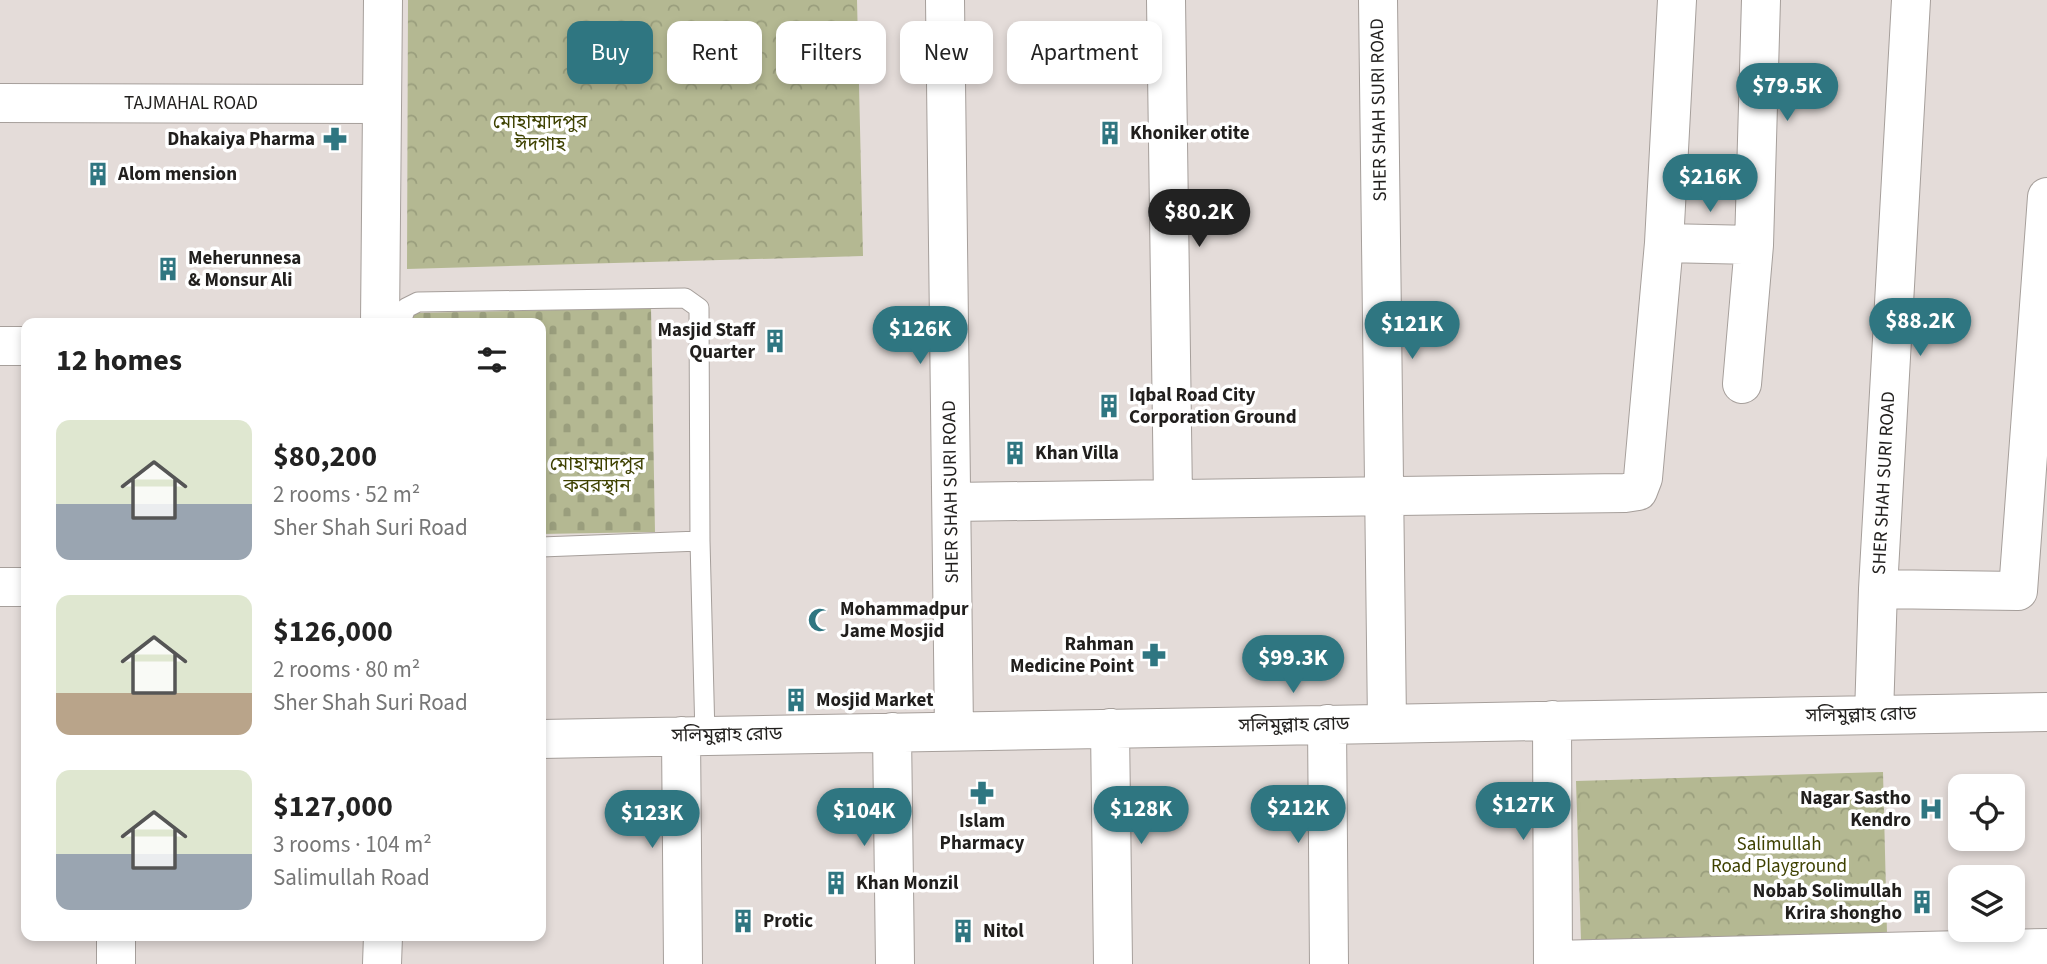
<!DOCTYPE html>
<html lang="en">
<head>
<meta charset="utf-8">
<style>
	:root { --surface:#fff; --page:#f2f2f2; --text:#222; --muted:#767676; --accent:#2f7681 }
	body { margin:0; font-family:"Source Sans 3","Noto Sans Bengali",sans-serif; background:var(--page); color:var(--text); height:100vh; display:flex; flex-direction:column; font-size:26px; white-space:nowrap }
	* { box-sizing:border-box; margin:0 }
	p { font-size:23px; color:var(--muted) }
	.icon { flex:none; width:38px; height:38px; fill:none; stroke:currentColor; stroke-width:2; stroke-linecap:round; stroke-linejoin:round }
	.map { position:relative; flex:1; overflow:hidden }
	.side { position:absolute; left:21px; top:318px; width:525px; height:623px; display:flex; flex-direction:column; background:var(--surface); border-radius:14px; box-shadow:0 4px 10px #0003 }
	.side>* { flex:none }
	.guide { position:absolute; left:567px; top:21px; width:665px; height:63px; display:flex; gap:14px }
	.controls { position:absolute; left:1948px; top:774px; display:grid; gap:14px }
	.controls a { display:grid; place-items:center; width:77px; height:77px; border-radius:14px; background:var(--surface); box-shadow:0 4px 10px #0003; font-size:35px }
	.price { position:absolute; translate:-50% -60px; padding:0 16px; border-radius:24px; background:var(--accent); color:#fff; font-size:23px; line-height:46px; filter:drop-shadow(0 2px 4px #0008) }
	.price::after { content:''; position:absolute; left:50%; top:42px; width:21px; height:16px; margin-left:-10px; background:inherit; clip-path:polygon(0 0,100% 0,50% 100%) }
	.price.on { background:#222; color:#fff }
	ul { padding:0; list-style:none }
	li { display:flex; align-items:center; gap:21px; height:175px; padding:0 35px }
	li span { display:grid; place-items:center; flex:none; width:196px; height:140px; border-radius:14px; color:#555 }
	li>.icon { margin-inline-start:auto }
	span .icon { width:84px; height:84px; fill:#fffc; stroke-width:1 }
	li b { font-size:30px }
	h2 { display:flex; justify-content:space-between; align-items:center; height:84px; padding:0 35px; font-size:30px }
	.tag { padding:0 24px; border-radius:14px; background:var(--surface); box-shadow:0 4px 10px #0003; font-size:24px; line-height:63px }
	.tag.on { background:var(--accent); color:#fff }
	.map>svg:first-child { display:block }
</style>
</head>
<body>
<div class="map">
<svg width="2047" height="964" viewBox="0 0 2047 964">
	<defs>
		<pattern id="cemetery-stones" width="16" height="16" patternUnits="userSpaceOnUse" patternTransform="scale(1.75)"><rect width="16" height="16" fill="#b4b892"/><path d="M2 7V4a2 2 0 0 1 4 0v3zM10 15v-3a2 2 0 0 1 4 0v3z" fill="#9a9e7d"/></pattern>
		<pattern id="park-crowns" width="20" height="18" patternUnits="userSpaceOnUse" patternTransform="scale(1.75)"><rect width="20" height="18" fill="#b4b892"/><path d="M2 6a3 3 0 1 1 6 0M12 15a3 3 0 1 1 6 0" fill="none" stroke="#9a9e7d"/></pattern>
	</defs>
	<rect width="100%" height="100%" fill="#e4dcd9"/>
	<path fill="url(#cemetery-stones)" d="M 651,308 L 655,532 L 541,534 L 541,324 L 413,324 L 413,313 Z"/>
	<path fill="url(#park-crowns)" d="M 408,0 L 857,0 L 863,256 L 407,269 Z
		M 1883,772 L 1887,933 L 1581,941 L 1576,781 Z"/>
	<g fill="none" stroke-linecap="round" stroke-linejoin="round">
		<g stroke="#a69f9b" stroke-width="21">
			<path id="service" d="M 400,324 L 406,308 L 418,302 L 685,298 L 699,308 L 700,541 L 541,547
				M 700,541 L 705,736"/>
		</g>
		<g stroke="#a69f9b" stroke-width="40">
			<path id="minor" d="M 945,0 L 954,731
				M 1166,0 L 1173,498
				M 1378,0 L 1387,723
				M 0,103 L 382,104
				M 1664,243 L 1754,245
				M 0,346 L 26,346
				M 1742,384 L 1754,245 L 1761,0
				M 952,502 L 1625,493 L 1638,491 L 1643,478 L 1664,243 L 1677,0
				M 0,587 L 26,587
				M 1878,589 L 2018,591 L 2047,197
				M 1874,715 L 1878,589 L 1911,0
				M 1552,720 L 1553,964
				M 1327,724 L 1329,964
				M 1110,728 L 1113,964
				M 892,732 L 895,964
				M 681,736 L 683,964
				M 541,739 L 2047,712
				M 116,936 L 116,964
				M 1553,960 L 2047,948"/>
		</g>
		<g stroke="#a69f9b" stroke-width="40">
			<path id="tertiary" d="M 380,324 L 383,0
				M 382,964 L 383,936"/>
		</g>
		<use href="#service" stroke="#fff" stroke-width="19"/>
		<use href="#minor" stroke="#fff" stroke-width="38"/>
		<use href="#tertiary" stroke="#fff" stroke-width="38"/>
	</g>
	<defs>
		<g id="building-bare" transform="scale(1.89)"><path d="M-4-6H4V6H1V3H-1V6H-4ZM-2.5-4.3h1.7v1.8h-1.7ZM.8-4.3h1.7v1.8H.8ZM-2.5-1h1.7V.8h-1.7ZM.8-1h1.7V.8H.8Z" fill="#2f7681" stroke="#fff" stroke-width="2.5" paint-order="stroke"/></g>
		<g id="pharmacy-bare" transform="scale(1.89)"><path d="M-2-6h4v4h4v4h-4v4h-4v-4h-4v-4h4Z" fill="#2f7681" stroke="#fff" stroke-width="2.5" paint-order="stroke"/></g>
		<g id="mosque-bare" transform="scale(1.89)"><path d="M3.5-4.9A6 6 0 1 0 3.5 4.9A5 5 0 1 1 3.5-4.9Z" fill="#2f7681" stroke="#fff" stroke-width="2.5" paint-order="stroke"/></g>
		<g id="hospital-bare" transform="scale(1.89)"><path d="M-5-5h3v3.5h4V-5h3V5h-3V1.5h-4V5h-3Z" fill="#2f7681" stroke="#fff" stroke-width="2.5" paint-order="stroke"/></g>
	</defs>
	<g fill-rule="evenodd">
		<use href="#building-bare" x="1110" y="133"/>
		<use href="#pharmacy-bare" x="335" y="139"/>
		<use href="#building-bare" x="98" y="174"/>
		<use href="#building-bare" x="168" y="269"/>
		<use href="#building-bare" x="775" y="341"/>
		<use href="#building-bare" x="1109" y="406"/>
		<use href="#building-bare" x="1015" y="453"/>
		<use href="#mosque-bare" x="820" y="620"/>
		<use href="#pharmacy-bare" x="1154" y="655"/>
		<use href="#building-bare" x="796" y="700"/>
		<use href="#pharmacy-bare" x="982" y="793"/>
		<use href="#hospital-bare" x="1931" y="809"/>
		<use href="#building-bare" x="836" y="883"/>
		<use href="#building-bare" x="1922" y="902"/>
		<use href="#building-bare" x="743" y="921"/>
		<use href="#building-bare" x="963" y="931"/>
	</g>
	<g text-anchor="middle" dominant-baseline="central" stroke-width="7" stroke-linejoin="round" paint-order="stroke">
		<g font-size="19" fill="#211f1d" stroke="#fff">
			<text x="191" y="103">TAJMAHAL ROAD</text>
			<text transform="translate(1379 110) rotate(-91)">SHER SHAH SURI ROAD</text>
			<text transform="translate(1884 483) rotate(-87)">SHER SHAH SURI ROAD</text>
			<text transform="translate(951 492) rotate(-91)">SHER SHAH SURI ROAD</text>
			<text transform="translate(1861 715) rotate(-1)">সলিমুল্লাহ রোড</text>
			<text transform="translate(1294 725) rotate(-1)">সলিমুল্লাহ রোড</text>
			<text transform="translate(727 735) rotate(-1)">সলিমুল্লাহ রোড</text>
		</g>
		<g font-size="19" fill="#3e4100" stroke="#fff">
			<text x="540" y="122">মোহাম্মাদপুর<tspan x="540" dy="22">ঈদগাহ</tspan></text>
			<text x="597" y="464">মোহাম্মাদপুর<tspan x="597" dy="22">কবরস্থান</tspan></text>
			<text x="1779" y="844">Salimullah<tspan x="1779" dy="22">Road Playground</tspan></text>
		</g>
		<g font-size="19" font-weight="bold" fill="#211f1d" stroke="#fff" text-anchor="start">
			<text x="1130" y="133">Khoniker otite</text>
			<text x="315" y="139" text-anchor="end">Dhakaiya Pharma</text>
			<text x="118" y="174">Alom mension</text>
			<text x="188" y="258">Meherunnesa<tspan x="188" dy="22">&amp; Monsur Ali</tspan></text>
			<text x="755" y="330" text-anchor="end">Masjid Staff<tspan x="755" dy="22">Quarter</tspan></text>
			<text x="1129" y="395">Iqbal Road City<tspan x="1129" dy="22">Corporation Ground</tspan></text>
			<text x="1035" y="453">Khan Villa</text>
			<text x="840" y="609">Mohammadpur<tspan x="840" dy="22">Jame Mosjid</tspan></text>
			<text x="1134" y="644" text-anchor="end">Rahman<tspan x="1134" dy="22">Medicine Point</tspan></text>
			<text x="816" y="700">Mosjid Market</text>
			<text x="1911" y="798" text-anchor="end">Nagar Sastho<tspan x="1911" dy="22">Kendro</tspan></text>
			<text x="982" y="821" text-anchor="middle">Islam<tspan x="982" dy="22">Pharmacy</tspan></text>
			<text x="856" y="883">Khan Monzil</text>
			<text x="1902" y="891" text-anchor="end">Nobab Solimullah<tspan x="1902" dy="22">Krira shongho</tspan></text>
			<text x="763" y="921">Protic</text>
			<text x="983" y="931">Nitol</text>
		</g>
	</g>
</svg>
<div class="controls">
<a><svg class="icon" aria-label="locate" viewBox="0 0 24 24"><circle cx="12" cy="12" r="6"/><path d="M12 2v4M12 18v4M2 12h4M18 12h4"/></svg></a>
<a><svg class="icon" aria-label="layers" viewBox="0 0 24 24"><path d="M12 4l9 5-9 5-9-5zM3 14l9 5 9-5"/></svg></a>
</div>
<b class="price" style="left:1787px;top:123px">$79.5K</b>
<b class="price" style="left:1710px;top:214px">$216K</b>
<b class="price on" style="left:1199px;top:249px">$80.2K</b>
<b class="price" style="left:1920px;top:358px">$88.2K</b>
<b class="price" style="left:1412px;top:361px">$121K</b>
<b class="price" style="left:920px;top:366px">$126K</b>
<b class="price" style="left:1293px;top:695px">$99.3K</b>
<b class="price" style="left:1523px;top:842px">$127K</b>
<b class="price" style="left:1298px;top:845px">$212K</b>
<b class="price" style="left:1141px;top:846px">$128K</b>
<b class="price" style="left:864px;top:848px">$104K</b>
<b class="price" style="left:652px;top:850px">$123K</b>
<div class="guide">
<a class="tag on">Buy</a>
<a class="tag">Rent</a>
<a class="tag">Filters</a>
<a class="tag">New</a>
<a class="tag">Apartment</a>
</div>
<section class="side">
<h2>12 homes<svg class="icon" aria-label="filters" viewBox="0 0 24 24"><path d="M4 7h16M4 17h16"/><circle cx="9" cy="7" r="2"/><circle cx="15" cy="17" r="2"/></svg></h2>
<ul>
<li><span style="background:linear-gradient(#dfe7d0 60%,#9aa5b1 0)"><svg class="icon" aria-label="home" viewBox="0 0 24 24"><path d="M3 11l9-7 9 7M6 9v11h12V9"/></svg></span><div><b>$80,200</b><p>2 rooms · 52 m²</p><p>Sher Shah Suri Road</p></div></li>
<li><span style="background:linear-gradient(#dfe7d0 70%,#b9a48a 0)"><svg class="icon" aria-label="home" viewBox="0 0 24 24"><path d="M3 11l9-7 9 7M6 9v11h12V9"/></svg></span><div><b>$126,000</b><p>2 rooms · 80 m²</p><p>Sher Shah Suri Road</p></div></li>
<li><span style="background:linear-gradient(#dfe7d0 60%,#9aa5b1 0)"><svg class="icon" aria-label="home" viewBox="0 0 24 24"><path d="M3 11l9-7 9 7M6 9v11h12V9"/></svg></span><div><b>$127,000</b><p>3 rooms · 104 m²</p><p>Salimullah Road</p></div></li>
</ul>
</section>
</div>
</body>
</html>
